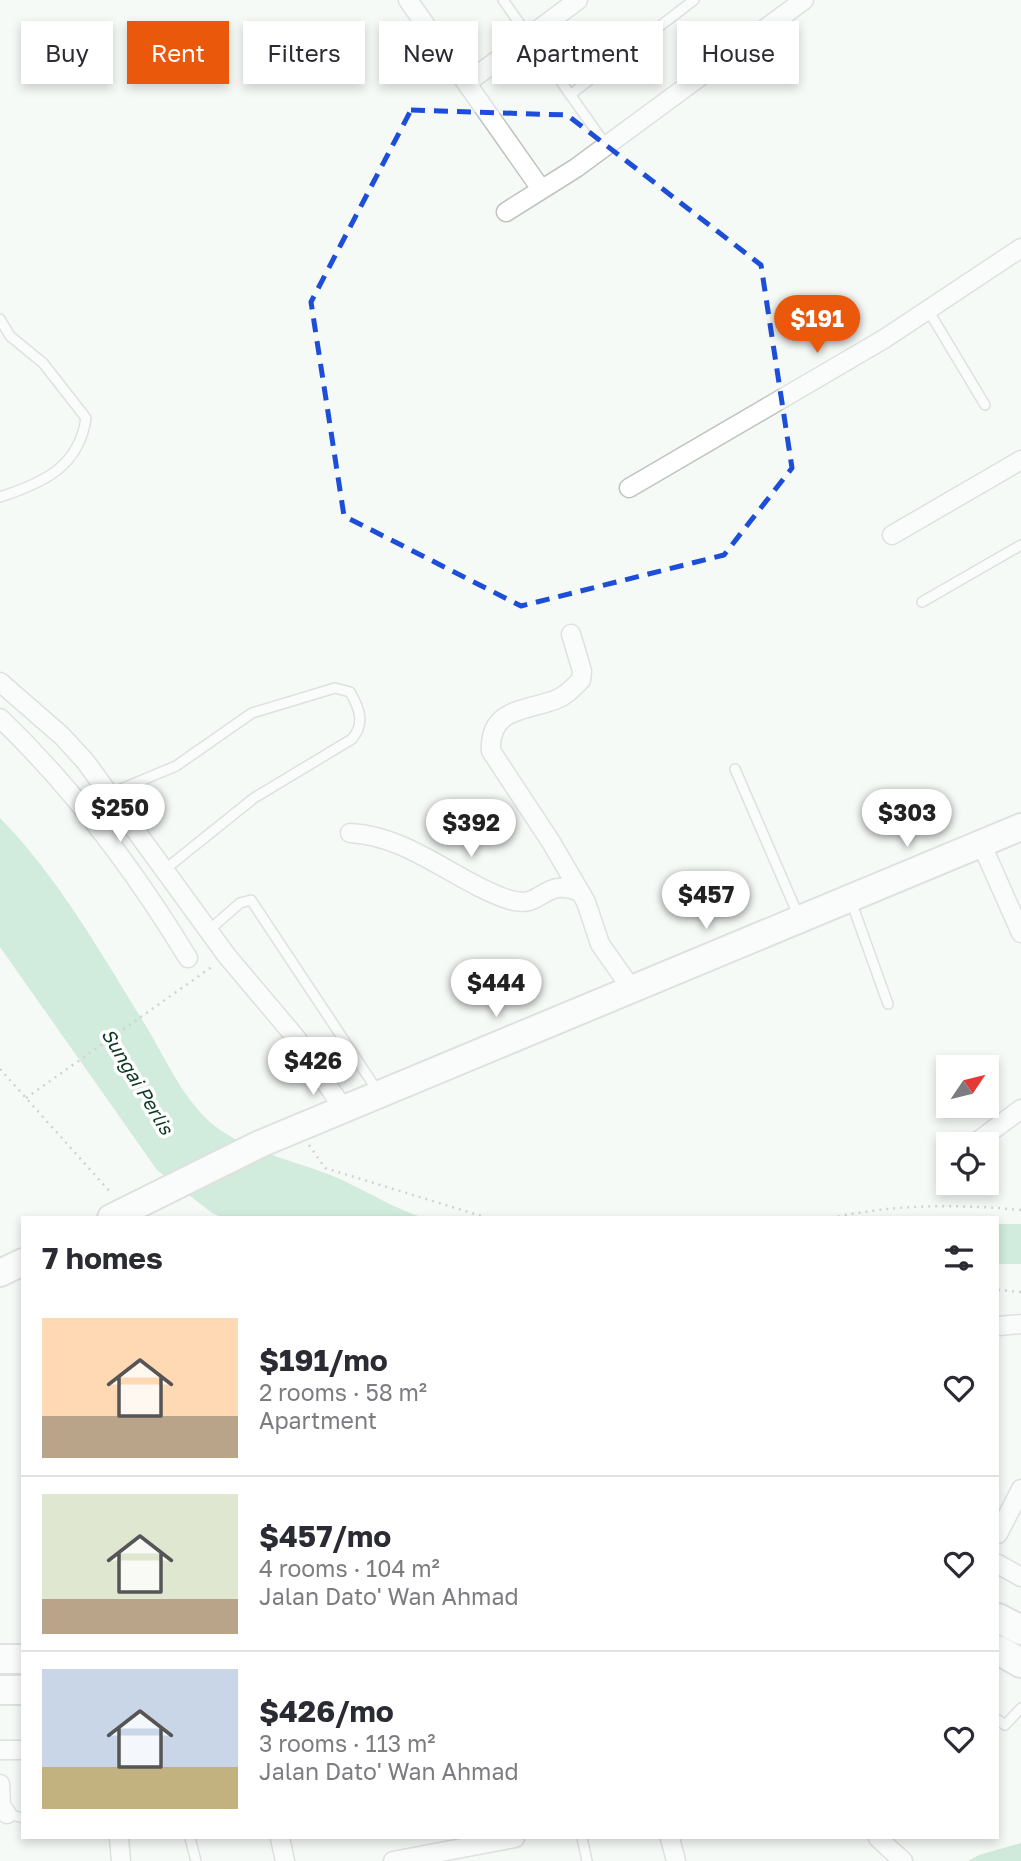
<!DOCTYPE html>
<html lang="en">
<head>
<meta charset="utf-8">
<style>
	:root { --surface:#fff; --page:#f7f7f7; --text:#2b2b33; --muted:#7c7c81; --line:#e1e1e2; --accent:#ea580c }
	body { margin:0; font-family:"Golos Text",sans-serif; background:var(--page); color:var(--text); height:100vh; display:flex; flex-direction:column; font-size:26px; white-space:nowrap }
	* { box-sizing:border-box; margin:0 }
	p { font-size:23px; color:var(--muted) }
	.icon { flex:none; width:38px; height:38px; fill:none; stroke:currentColor; stroke-width:2; stroke-linecap:round; stroke-linejoin:round }
	.map { position:relative; flex:1; overflow:hidden }
	.sheet { position:absolute; left:21px; top:1216px; width:978px; height:623px; display:flex; flex-direction:column; background:var(--surface); border-radius:0px; box-shadow:0 4px 10px #0003 }
	.sheet>* { flex:none }
	.top-card { position:absolute; left:21px; top:21px; width:980px; height:63px; display:flex; gap:14px }
	.needle { width:46px; rotate:55deg }
	.fabs { position:absolute; left:936px; top:1055px; display:grid; gap:14px }
	.fabs a { display:grid; place-items:center; width:63px; height:63px; border-radius:0px; background:var(--surface); box-shadow:0 4px 10px #0003; font-size:35px }
	.price { position:absolute; translate:-50% -60px; padding:0 16px; border-radius:24px; background:#fff; color:#222; font-size:23px; line-height:46px; filter:drop-shadow(0 2px 4px #0008) }
	.price::after { content:''; position:absolute; left:50%; top:42px; width:21px; height:16px; margin-left:-10px; background:inherit; clip-path:polygon(0 0,100% 0,50% 100%) }
	.price.on { background:var(--accent); color:#fff }
	ul { padding:0; list-style:none }
	li { display:flex; align-items:center; gap:21px; height:175px; padding:0 21px }
	li+li { border-top:2px solid var(--line) }
	li span { display:grid; place-items:center; flex:none; width:196px; height:140px; border-radius:0px; color:#555 }
	li>.icon { margin-inline-start:auto }
	span .icon { width:84px; height:84px; fill:#fffc; stroke-width:1 }
	li b { font-size:30px }
	h2 { display:flex; justify-content:space-between; align-items:center; height:84px; padding:0 21px; font-size:30px }
	.tag { padding:0 24px; border-radius:0px; background:var(--surface); box-shadow:0 4px 10px #0003; font-size:24px; line-height:63px }
	.tag.on { background:var(--accent); color:#fff }
	.map>svg:first-child { display:block }
</style>
</head>
<body>
<div class="map">
<svg width="1021" height="1861" viewBox="0 0 1021 1861">
	<rect width="100%" height="100%" fill="#f6faf7"/>
	<path fill="#a1d5b7" d="M 1021,1843 L 1021,1861 L 968,1861 L 979,1855 Z"/>
	<path fill="#a4d9ba" d="M 0,818 C 59,878 102,955 146,1026 C 163,1054 178,1088 200,1112 C 235,1152 296,1159 342,1180 C 370,1193 395,1209 424,1218 L 224,1218 L 212,1213 L 157,1170 L 0,947 Z
		M 998,1224 L 1021,1224 L 1021,1264 L 998,1264 Z"/>
	<g fill="none" stroke-linecap="round" stroke-linejoin="round">
		<g stroke="#c0c4c1" stroke-width="12">
			<path id="service" d="M 503,0 L 606,145
				M 570,95 L 694,0
				M 928,310 L 985,405
				M 0,319 L 10,336 L 43,363 L 86,418 C 79,467 43,483 0,497
				M 922,602 L 1021,545
				M 735,769 L 799,917
				M 109,794 L 176,766 L 252,713 L 335,688 L 350,692 C 360,709 365,724 352,739 L 254,798 L 163,871
				M 851,901 L 888,1004
				M 208,931 L 240,903 L 251,900 L 379,1093
				M 998,1720 L 1005,1725 L 1021,1708
				M 7,1814 L 23,1818
				M 190,1838 L 196,1861
				M 582,1838 L 587,1861"/>
		</g>
		<g stroke="#c0c4c1" stroke-width="21">
			<path id="minor" d="M 408,0 L 541,189
				M 468,82 L 578,0
				M 506,212 L 576,168 L 804,0
				M 629,488 L 884,339 L 1021,248
				M 892,535 L 1021,460
				M 571,634 L 582,671 L 581,680 C 573,688 566,696 555,700 C 523,711 489,709 491,751 L 551,842 L 586,902 L 600,944 L 631,988
				M 0,682 L 62,736 L 85,761 L 227,956 L 297,1039 L 344,1110
				M 0,718 C 73,788 135,871 188,958
				M 350,833 C 410,836 457,883 510,900 C 544,910 542,876 580,892
				M 981,843 L 1021,933
				M 977,1142 L 1021,1109
				M 998,1326 L 1021,1324
				M 998,1534 L 1021,1489
				M 998,1564 L 1021,1577
				M 0,1750 L 23,1750
				M 0,1784 L 1,1806 L 7,1814
				M 119,1838 L 121,1861
				M 280,1838 L 285,1861
				M 670,1838 L 676,1861
				M 878,1838 L 903,1861
				M 393,1861 L 515,1838"/>
		</g>
		<g stroke="#c0c4c1" stroke-width="30">
			<path id="secondary" d="M 111,1218 L 260,1144 L 1021,827
				M 0,1273 L 23,1262"/>
		</g>
		<g stroke="#c0c4c1" stroke-width="32">
			<path id="primary" d="M 998,1618 L 1021,1630
				M 998,1650 L 1021,1663
				M 0,1659 L 23,1659
				M 0,1690 L 23,1690"/>
		</g>
		<path stroke="#a2a5a3" stroke-width="2.5" stroke-dasharray="2 5" stroke-linecap="butt" d="M 0,1069 L 112,1194
			M 26,1098 L 213,966
			M 309,1145 L 325,1168 L 488,1218
			M 831,1218 C 894,1204 957,1204 1021,1210
			M 998,1290 L 1021,1292"/>
		<use href="#service" stroke="#fff" stroke-width="9"/>
		<use href="#minor" stroke="#fff" stroke-width="18"/>
		<use href="#secondary" stroke="#fff" stroke-width="26"/>
		<use href="#primary" stroke="#fff" stroke-width="28"/>
	</g>
	<path d="M0 0H1021V1861H0ZM 411,110 L 567,115 L 761,265 L 792,468 L 724,555 L 521,606 L 344,516 L 311,302 Z" fill="#f6faf7" fill-opacity=".55" fill-rule="evenodd"/>
	<path fill="none" stroke="#1d4ed8" stroke-width="5" stroke-dasharray="14 9" stroke-linejoin="round" d="M 411,110 L 567,115 L 761,265 L 792,468 L 724,555 L 521,606 L 344,516 L 311,302 Z"/>
	<g text-anchor="middle" dominant-baseline="central" stroke-width="7" stroke-linejoin="round" paint-order="stroke">
		<g font-size="19" font-style="italic" fill="#0d3824" stroke="#fff">
			<text transform="translate(138 1081) rotate(59)">Sungai Perlis</text>
		</g>
	</g>
</svg>
<div class="fabs">
<a><svg class="needle" viewBox="-14 -14 28 28"><path d="M0-13l5 13h-10z" fill="#e53935"/><path d="M0 13l5-13h-10z" fill="#7c7c81"/></svg></a>
<a><svg class="icon" aria-label="locate" viewBox="0 0 24 24"><circle cx="12" cy="12" r="6"/><path d="M12 2v4M12 18v4M2 12h4M18 12h4"/></svg></a>
</div>
<b class="price on" style="left:817px;top:355px">$191</b>
<b class="price" style="left:120px;top:844px">$250</b>
<b class="price" style="left:907px;top:849px">$303</b>
<b class="price" style="left:471px;top:859px">$392</b>
<b class="price" style="left:706px;top:931px">$457</b>
<b class="price" style="left:496px;top:1019px">$444</b>
<b class="price" style="left:313px;top:1097px">$426</b>
<div class="top-card">
<a class="tag">Buy</a>
<a class="tag on">Rent</a>
<a class="tag">Filters</a>
<a class="tag">New</a>
<a class="tag">Apartment</a>
<a class="tag">House</a>
</div>
<section class="sheet">
<h2>7 homes<svg class="icon" aria-label="filters" viewBox="0 0 24 24"><path d="M4 7h16M4 17h16"/><circle cx="9" cy="7" r="2"/><circle cx="15" cy="17" r="2"/></svg></h2>
<ul>
<li><span style="background:linear-gradient(#ffd9b3 70%,#b9a48a 0)"><svg class="icon" aria-label="home" viewBox="0 0 24 24"><path d="M3 11l9-7 9 7M6 9v11h12V9"/></svg></span><div><b>$191/mo</b><p>2 rooms · 58 m²</p><p>Apartment</p></div><svg class="icon" aria-label="heart" viewBox="0 0 24 24"><path d="M12 20l-8-8c-3-5 5-10 8-4 3-6 11-1 8 4z"/></svg></li>
<li><span style="background:linear-gradient(#dfe7d0 75%,#b9a48a 0)"><svg class="icon" aria-label="home" viewBox="0 0 24 24"><path d="M3 11l9-7 9 7M6 9v11h12V9"/></svg></span><div><b>$457/mo</b><p>4 rooms · 104 m²</p><p>Jalan Dato' Wan Ahmad</p></div><svg class="icon" aria-label="heart" viewBox="0 0 24 24"><path d="M12 20l-8-8c-3-5 5-10 8-4 3-6 11-1 8 4z"/></svg></li>
<li><span style="background:linear-gradient(#c9d6e8 70%,#c2b280 0)"><svg class="icon" aria-label="home" viewBox="0 0 24 24"><path d="M3 11l9-7 9 7M6 9v11h12V9"/></svg></span><div><b>$426/mo</b><p>3 rooms · 113 m²</p><p>Jalan Dato' Wan Ahmad</p></div><svg class="icon" aria-label="heart" viewBox="0 0 24 24"><path d="M12 20l-8-8c-3-5 5-10 8-4 3-6 11-1 8 4z"/></svg></li>
</ul>
</section>
</div>
</body>
</html>
